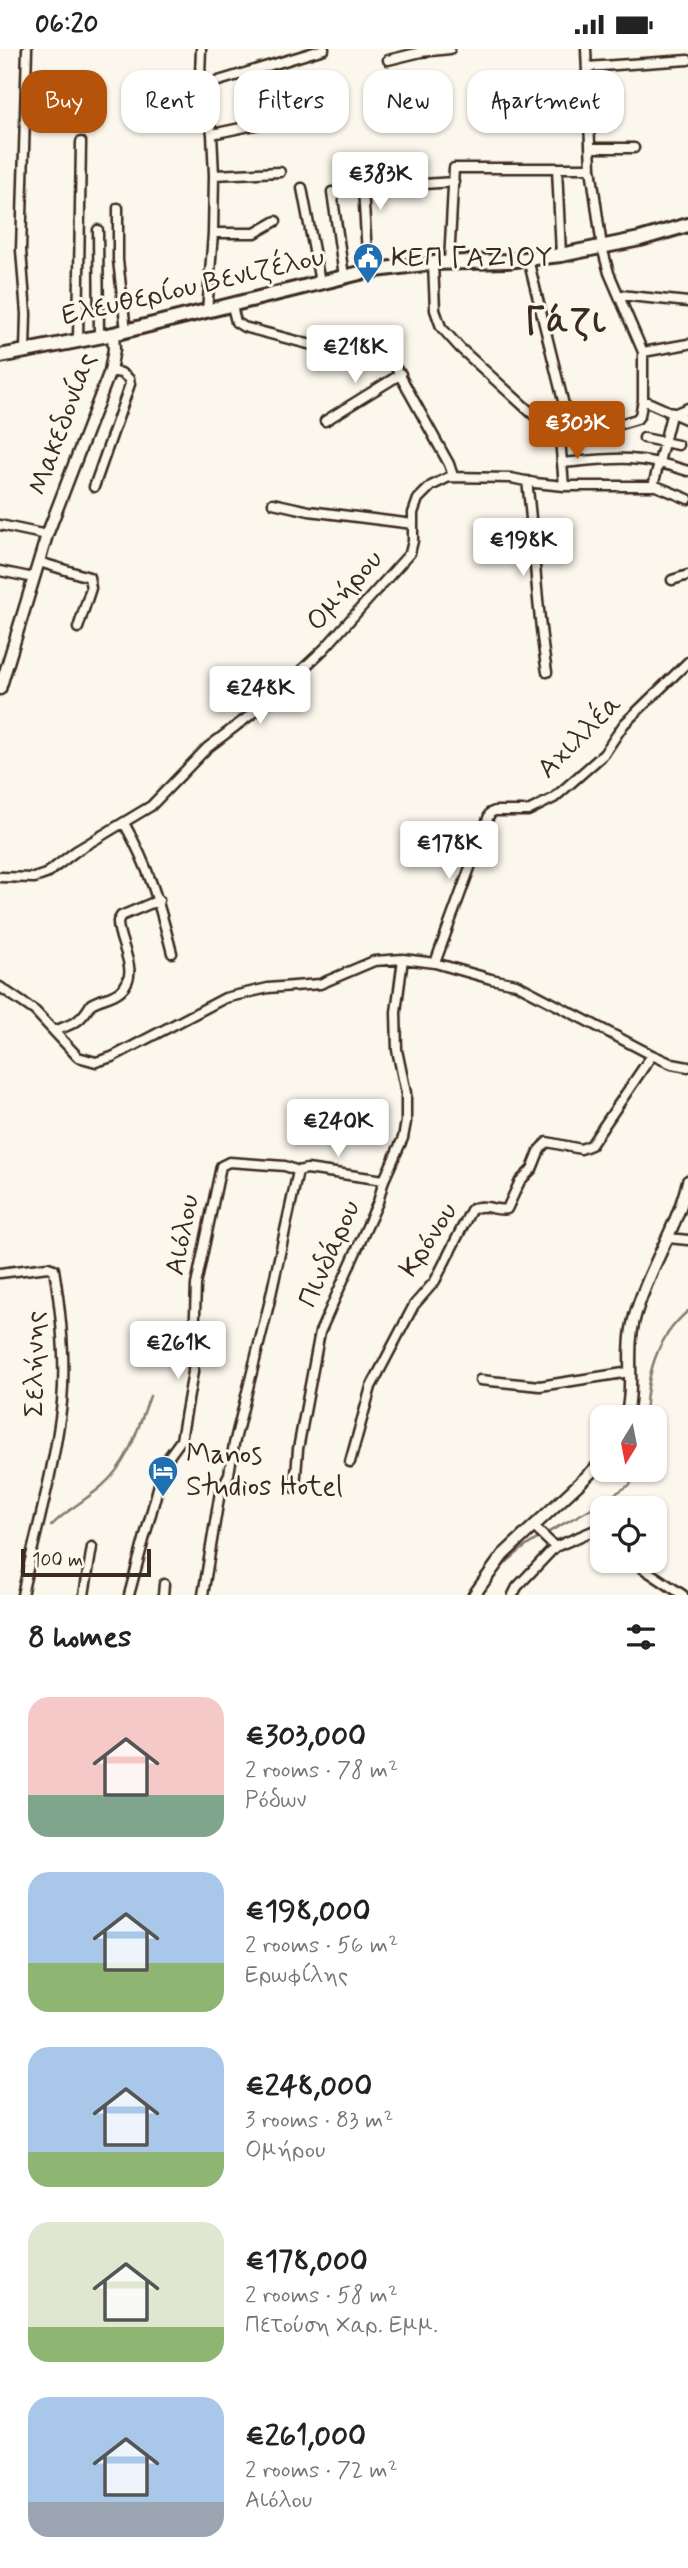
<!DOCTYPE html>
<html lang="en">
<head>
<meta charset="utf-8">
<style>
	:root { --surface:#fff; --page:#f6f6f6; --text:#222; --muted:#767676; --accent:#b45309 }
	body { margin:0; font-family:Mynerve,sans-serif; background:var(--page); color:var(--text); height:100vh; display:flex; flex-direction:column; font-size:26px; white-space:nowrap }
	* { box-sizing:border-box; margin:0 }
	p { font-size:23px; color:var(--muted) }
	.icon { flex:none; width:38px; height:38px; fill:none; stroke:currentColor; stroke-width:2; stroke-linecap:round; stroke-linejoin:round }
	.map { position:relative; height:1546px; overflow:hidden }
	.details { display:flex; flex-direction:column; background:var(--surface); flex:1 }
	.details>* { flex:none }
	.banner { position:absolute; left:21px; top:21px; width:648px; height:63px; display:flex; gap:14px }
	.needle { width:46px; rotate:190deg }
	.fabs { position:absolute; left:590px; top:1356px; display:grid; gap:14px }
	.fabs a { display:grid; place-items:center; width:77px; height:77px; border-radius:14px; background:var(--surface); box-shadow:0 2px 5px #0004; font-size:35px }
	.scale { position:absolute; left:21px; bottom:18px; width:130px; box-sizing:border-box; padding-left:7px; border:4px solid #3b2a1e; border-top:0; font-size:19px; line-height:24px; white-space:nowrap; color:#3b2a1e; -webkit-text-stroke:5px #fbf7ec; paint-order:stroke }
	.price { position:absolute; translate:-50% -60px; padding:0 16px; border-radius:7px; background:#fff; color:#222; font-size:23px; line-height:46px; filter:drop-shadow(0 2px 4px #0008) }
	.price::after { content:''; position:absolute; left:50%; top:42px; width:21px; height:16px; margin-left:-10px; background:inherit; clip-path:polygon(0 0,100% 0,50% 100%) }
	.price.current { background:var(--accent); color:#fff }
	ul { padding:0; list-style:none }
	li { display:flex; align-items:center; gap:21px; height:175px; padding:0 28px }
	li span { display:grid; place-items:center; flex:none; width:196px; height:140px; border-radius:21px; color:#555 }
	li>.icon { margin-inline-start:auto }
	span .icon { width:84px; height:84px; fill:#fffc; stroke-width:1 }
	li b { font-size:30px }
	h2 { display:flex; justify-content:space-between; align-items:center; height:84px; padding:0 28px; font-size:30px }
	.chip { padding:0 24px; border-radius:21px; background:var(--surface); box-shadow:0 2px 5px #0004; font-size:24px; line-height:63px }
	.chip.current { background:var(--accent); color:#fff }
	.status { display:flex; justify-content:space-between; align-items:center; height:49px; padding:0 35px; background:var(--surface); direction:ltr }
	.status svg { height:19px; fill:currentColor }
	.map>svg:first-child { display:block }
</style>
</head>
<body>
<div class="status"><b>06:20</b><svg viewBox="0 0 49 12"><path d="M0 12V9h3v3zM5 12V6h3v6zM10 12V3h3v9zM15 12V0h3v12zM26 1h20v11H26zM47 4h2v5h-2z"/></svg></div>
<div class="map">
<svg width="688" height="1546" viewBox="0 0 688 1546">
	<rect width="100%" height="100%" fill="#fbf7ec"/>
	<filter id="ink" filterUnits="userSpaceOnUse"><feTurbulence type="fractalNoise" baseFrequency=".0143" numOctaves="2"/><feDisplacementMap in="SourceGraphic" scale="14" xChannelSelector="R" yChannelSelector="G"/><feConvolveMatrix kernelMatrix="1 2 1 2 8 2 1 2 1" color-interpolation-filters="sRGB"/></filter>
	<g filter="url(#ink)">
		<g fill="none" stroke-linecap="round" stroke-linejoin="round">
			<path stroke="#85796d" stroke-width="2.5" d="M 645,1368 C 647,1326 655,1290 688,1262
				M 51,1477 C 66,1461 86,1451 102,1437 C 130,1412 137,1381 150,1347
				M 482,1546 C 506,1502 542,1487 583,1464 C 599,1455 614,1445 630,1436 L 635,1421"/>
			<g stroke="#3b2a1e" stroke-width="13">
				<path id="minor" d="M 201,0 L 200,27 L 212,85 L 214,126 L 213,184 L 207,263
					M 421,3 L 450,0
					M 388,11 L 421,3 L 421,0
					M 587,18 L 688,11
					M 202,37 L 324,0
					M 485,68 L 588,66
					M 212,85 L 331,60
					M 590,99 L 634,99
					M 351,114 L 363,139 L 368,222
					M 557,119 L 561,206
					M 214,126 L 280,123
					M 302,139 L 320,233
					M 363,139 L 454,133
					M 332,143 L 344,227
					M 118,159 L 118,211 L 126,282
					M 98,181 L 99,288
					M 213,184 L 255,184 L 276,172
					M 528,210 L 566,364 L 567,386 L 565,387
					M 449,213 L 454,119 L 591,119
					M 433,214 L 435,261 L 441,278 L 460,299 L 560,390
					M 620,246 L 688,253
					M 232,257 L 236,273 L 244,278 L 376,313 L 392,312 L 449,415 L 453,427
					M 78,292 L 81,93
					M 25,302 L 26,265 L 21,201 L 27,0
					M 643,303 L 688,295
					M 643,351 L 688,371
					M 325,372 L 401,325
					M 567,386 L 583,386 L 637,370 L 640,366 L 643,351 L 643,303 L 609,224 L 602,198 L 591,119 L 586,0
					M 644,389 L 678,396
					M 560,390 L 564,437
					M 563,414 C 614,409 638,405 688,422
					M 527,432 C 535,495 536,560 547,623
					M 653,437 L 671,366 L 688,359
					M 94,438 L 130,335 L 129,330 L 121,324 L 110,322
					M 273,454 L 309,462 L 413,475
					M 0,476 L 47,486
					M 39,513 L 89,528 L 91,539 L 78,579
					M 0,522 L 34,529
					M 672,531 L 688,526
					M 124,774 C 150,820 159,854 172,904
					M 0,828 L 34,829 L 46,825 L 76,802 L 151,757 L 207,699 L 269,652 L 324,600 L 410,504 L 413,492 L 413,464 L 418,450 L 431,437 L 449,428 L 511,429 L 535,434 L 564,437 L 656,437 L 688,450
					M 435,914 L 490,764 L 495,762 L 528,762 L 554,749 L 604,705 L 624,675 L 688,613
					M 0,938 L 35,962 L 78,1008 L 96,1013 L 112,1008 L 225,949 L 268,939 L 320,935 L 374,912 L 403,910 L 435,914 L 491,930 L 516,935 L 652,1006 L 672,1015 L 688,1018
					M 54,982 C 74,974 80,974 91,955 C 100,949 113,949 121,941 C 142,923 117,893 118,872 L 121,867 L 159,851
					M 668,1189 L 688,1191
					M 0,1224 L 48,1218 L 54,1220 C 61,1263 66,1309 62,1353 C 55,1418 36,1482 22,1546
					M 480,1331 L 540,1337 L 630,1323
					M 350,1413 L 371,1338 L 414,1256 L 435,1232 L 471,1161 C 484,1153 495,1163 507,1160 L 520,1132 L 532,1120 L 540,1100 L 547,1093 L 581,1100 L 591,1096 L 652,1006
					M 295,1439 L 298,1400 L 320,1283 L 378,1153 L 384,1131 L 403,1089 L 406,1073 L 406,1044 L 397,1001 L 396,963 L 403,910
					M 533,1477 L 555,1498
					M 632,1512 L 683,1546
					M 84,1546 L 92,1498
					M 129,1546 L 165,1413 L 181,1391 L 193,1323 L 196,1236 L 221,1117 L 229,1113 L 285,1117 L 298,1122 L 307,1120 L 384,1131
					M 163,1546 L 164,1535
					M 203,1546 L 220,1443 L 229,1425 L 234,1395 L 269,1255 L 298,1122
					M 513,1546 L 517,1538 L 555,1498 L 602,1478"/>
			</g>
			<g stroke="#3b2a1e" stroke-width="15">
				<path id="tertiary" d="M 0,640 L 47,486 L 110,322 L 114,300 L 113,285
					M 626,1368 C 635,1335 625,1300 635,1267 C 648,1220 677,1180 688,1132
					M 474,1546 L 503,1506 L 602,1413"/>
			</g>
			<g stroke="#3b2a1e" stroke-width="18">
				<path id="primary" d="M 0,307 L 113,285 L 368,222 L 432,214 L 507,212 L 561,206 L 640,190 L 688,176"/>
			</g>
			<use href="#minor" stroke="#fbf7ec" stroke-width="8"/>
			<use href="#tertiary" stroke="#fbf7ec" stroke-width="10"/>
			<use href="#primary" stroke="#fbf7ec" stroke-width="12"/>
		</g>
	</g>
	<defs>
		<g id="civic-pin" transform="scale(1.575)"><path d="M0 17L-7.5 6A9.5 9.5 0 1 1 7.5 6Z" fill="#1f6fb2" stroke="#fbf7ec"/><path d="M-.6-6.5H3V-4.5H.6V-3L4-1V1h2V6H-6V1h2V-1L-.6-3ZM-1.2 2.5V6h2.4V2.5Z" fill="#fff"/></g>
		<g id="hotel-pin" transform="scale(1.575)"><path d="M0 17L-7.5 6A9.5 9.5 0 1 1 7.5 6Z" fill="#1f6fb2" stroke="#fbf7ec"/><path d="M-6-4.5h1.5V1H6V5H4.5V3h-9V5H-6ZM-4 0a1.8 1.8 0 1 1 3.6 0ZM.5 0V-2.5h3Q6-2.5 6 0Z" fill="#fff"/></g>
	</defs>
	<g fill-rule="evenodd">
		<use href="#civic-pin" x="368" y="209"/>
		<use href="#hotel-pin" x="163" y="1422"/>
	</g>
	<g text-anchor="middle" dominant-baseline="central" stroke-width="6" stroke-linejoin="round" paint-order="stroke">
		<g font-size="28" fill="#3b2a1e" stroke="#fbf7ec" text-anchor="start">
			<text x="391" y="209">ΚΕΠ ΓΑΖΙΟΥ</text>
			<text x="186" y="1406">Manos<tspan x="186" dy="32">Studios Hotel</tspan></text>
		</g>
		<g font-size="28" fill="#3b2a1e" stroke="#fbf7ec">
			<text transform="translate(193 238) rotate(-13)">Ελευθερίου Βενιζέλου</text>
			<text transform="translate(63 375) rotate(-70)">Μακεδονίας</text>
			<text transform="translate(345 542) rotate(-48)">Ομήρου</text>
			<text transform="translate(580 688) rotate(-45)">Αχιλλέα</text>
			<text transform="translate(183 1186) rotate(-79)">Αιόλου</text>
			<text transform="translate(429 1191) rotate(-57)">Κρόνου</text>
			<text transform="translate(330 1205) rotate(-66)">Πινδάρου</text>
			<text transform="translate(35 1315) rotate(-90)">Σελήνης</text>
		</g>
		<g font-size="35" font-weight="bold" letter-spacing="2" fill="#3b2a1e" stroke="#fbf7ec">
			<text x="566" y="273">Γάζι</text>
		</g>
	</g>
</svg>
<div class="fabs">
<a><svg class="needle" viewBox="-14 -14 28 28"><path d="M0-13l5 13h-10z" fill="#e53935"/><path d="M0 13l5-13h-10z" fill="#767676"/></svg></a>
<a><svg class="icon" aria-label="locate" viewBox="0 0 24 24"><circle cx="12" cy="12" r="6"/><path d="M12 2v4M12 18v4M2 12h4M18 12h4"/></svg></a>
</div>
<div class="scale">100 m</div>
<b class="price" style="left:380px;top:163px">€383K</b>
<b class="price" style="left:355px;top:336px">€218K</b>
<b class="price current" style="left:577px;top:412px">€303K</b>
<b class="price" style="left:523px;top:529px">€198K</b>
<b class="price" style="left:260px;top:677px">€248K</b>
<b class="price" style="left:449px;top:832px">€178K</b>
<b class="price" style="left:338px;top:1110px">€240K</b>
<b class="price" style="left:178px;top:1332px">€261K</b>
<div class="banner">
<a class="chip current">Buy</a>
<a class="chip">Rent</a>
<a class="chip">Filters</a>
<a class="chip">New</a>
<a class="chip">Apartment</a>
</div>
</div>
<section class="details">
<h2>8 homes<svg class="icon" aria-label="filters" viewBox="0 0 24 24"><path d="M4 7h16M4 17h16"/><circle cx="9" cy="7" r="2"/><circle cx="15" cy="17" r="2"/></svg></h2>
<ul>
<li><span style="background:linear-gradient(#f6c9c9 70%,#7fa58c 0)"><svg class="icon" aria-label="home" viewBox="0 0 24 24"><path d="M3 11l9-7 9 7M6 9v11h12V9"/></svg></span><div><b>€303,000</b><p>2 rooms · 78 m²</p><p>Ρόδων</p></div></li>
<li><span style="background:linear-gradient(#a9c7e8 65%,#8fb573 0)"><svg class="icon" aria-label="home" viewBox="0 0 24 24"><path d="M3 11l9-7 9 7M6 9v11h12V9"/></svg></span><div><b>€198,000</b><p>2 rooms · 56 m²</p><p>Ερωφίλης</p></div></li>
<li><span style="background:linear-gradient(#a9c7e8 75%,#8fb573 0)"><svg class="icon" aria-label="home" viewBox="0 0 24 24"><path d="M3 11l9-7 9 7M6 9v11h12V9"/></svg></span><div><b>€248,000</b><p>3 rooms · 83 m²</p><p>Ομήρου</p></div></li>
<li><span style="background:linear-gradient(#dfe7d0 75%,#8fb573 0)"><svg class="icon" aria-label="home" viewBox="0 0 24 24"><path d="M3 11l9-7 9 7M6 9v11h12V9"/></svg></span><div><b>€178,000</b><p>2 rooms · 58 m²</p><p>Πετούση Χαρ. Εμμ.</p></div></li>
<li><span style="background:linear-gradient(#a9c7e8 75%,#9aa5b1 0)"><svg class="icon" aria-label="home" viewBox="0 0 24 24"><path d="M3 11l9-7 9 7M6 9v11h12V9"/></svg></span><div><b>€261,000</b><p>2 rooms · 72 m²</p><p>Αιόλου</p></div></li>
</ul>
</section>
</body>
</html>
